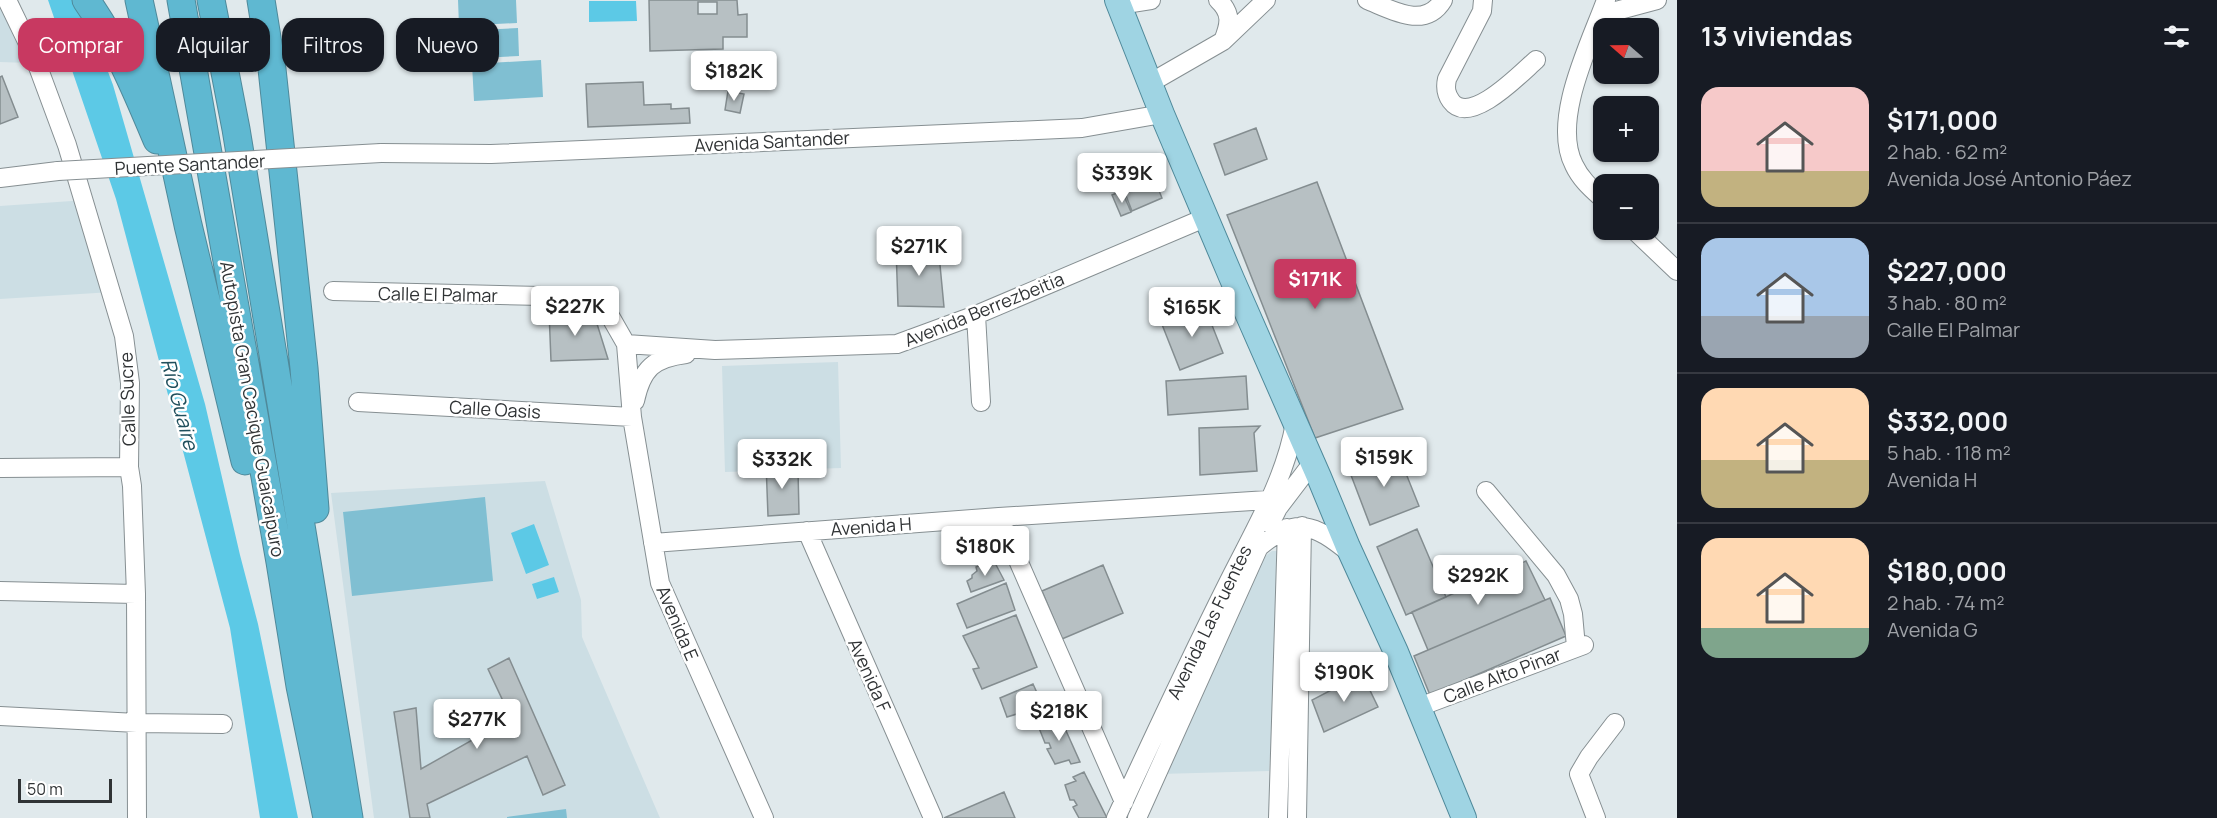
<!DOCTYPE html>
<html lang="es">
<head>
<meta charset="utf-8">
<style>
	:root { --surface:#171b24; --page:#20242c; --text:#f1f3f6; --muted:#9ea1a6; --line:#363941; --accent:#c83961 }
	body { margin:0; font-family:Manrope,sans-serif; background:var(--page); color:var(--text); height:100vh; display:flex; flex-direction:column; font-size:22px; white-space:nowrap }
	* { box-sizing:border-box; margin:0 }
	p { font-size:20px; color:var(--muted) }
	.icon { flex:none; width:33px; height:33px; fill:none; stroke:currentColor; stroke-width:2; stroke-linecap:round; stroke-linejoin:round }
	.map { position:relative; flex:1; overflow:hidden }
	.details { display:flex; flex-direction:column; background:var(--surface); width:540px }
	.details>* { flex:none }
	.top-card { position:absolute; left:18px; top:18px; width:570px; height:54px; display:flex; gap:12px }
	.needle { width:39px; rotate:290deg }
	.tools { position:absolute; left:1593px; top:18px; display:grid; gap:12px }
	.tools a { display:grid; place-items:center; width:66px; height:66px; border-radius:12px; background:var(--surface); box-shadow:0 2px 4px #0004; font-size:30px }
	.scale { position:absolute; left:18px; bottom:15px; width:94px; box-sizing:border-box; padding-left:6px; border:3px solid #303335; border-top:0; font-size:16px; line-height:21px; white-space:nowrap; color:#303335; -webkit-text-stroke:4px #fff; paint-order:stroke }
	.price { position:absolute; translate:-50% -51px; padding:0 14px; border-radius:6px; background:#fff; color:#222; font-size:20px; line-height:39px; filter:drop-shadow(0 2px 3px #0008) }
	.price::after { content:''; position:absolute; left:50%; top:36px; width:18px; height:14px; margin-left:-9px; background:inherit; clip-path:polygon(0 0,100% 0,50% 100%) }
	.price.selected { background:var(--accent); color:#fff }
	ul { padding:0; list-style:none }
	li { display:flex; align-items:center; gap:18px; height:150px; padding:0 24px }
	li+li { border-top:2px solid var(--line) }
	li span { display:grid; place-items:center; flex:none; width:168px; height:120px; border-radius:18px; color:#555 }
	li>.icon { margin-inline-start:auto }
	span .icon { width:72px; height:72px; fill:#fffc; stroke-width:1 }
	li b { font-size:26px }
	h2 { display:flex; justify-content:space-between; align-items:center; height:72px; padding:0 24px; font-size:26px }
	.chip { padding:0 21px; border-radius:18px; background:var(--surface); box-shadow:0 2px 4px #0004; font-size:21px; line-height:54px }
	.chip.selected { background:var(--accent); color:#fff }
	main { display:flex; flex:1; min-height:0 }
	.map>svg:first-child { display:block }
</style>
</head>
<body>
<main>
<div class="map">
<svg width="1677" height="818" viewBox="0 0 1677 818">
	<rect width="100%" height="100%" fill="#e0e9ec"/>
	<path fill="#ccdee4" d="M 0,3 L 29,63 L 0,62 Z
		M 86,200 L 112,292 L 0,299 L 0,206 Z
		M 838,362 L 841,468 L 725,472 L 722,366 Z
		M 545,481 L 581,600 L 582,637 L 660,818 L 374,818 L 331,493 Z
		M 1272,551 L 1280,551 L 1278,631 L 1269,771 L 1160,774 L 1260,560 Z"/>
	<path fill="#80bfd2" d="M 458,0 L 516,0 L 517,23 L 459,26 Z
		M 518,28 L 519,56 L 460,59 L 459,31 Z
		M 541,60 L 543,97 L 474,101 L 472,64 Z
		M 485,497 L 493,581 L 352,596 L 343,512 Z
		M 566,809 L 567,818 L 507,818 L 507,817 Z"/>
	<path fill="#5cc9e6" d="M 48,0 L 81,0 L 113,85 L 205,404 L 240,555 L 258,624 L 298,818 L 260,818 L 230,628 L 116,199 Z
		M 589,1 L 636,1 L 637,21 L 589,22 Z
		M 534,524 L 549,565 L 526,574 L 511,533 Z
		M 554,577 L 559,592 L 537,599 L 532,584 Z"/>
	<path fill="#b7c0c3" stroke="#848d90" stroke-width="1.5" fill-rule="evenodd" d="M 649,0 L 737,0 L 738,15 L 747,14 L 747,37 L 723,37 L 723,49 L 650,51 ZM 698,2 L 717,2 L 717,14 L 698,14 Z
		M 2,76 L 18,117 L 0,124 L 0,77 Z
		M 643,82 L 644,105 L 671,104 L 671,109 L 689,108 L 690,123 L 588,127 L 586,84 Z
		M 728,91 L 744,94 L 740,113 L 725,110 Z
		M 1256,128 L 1267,159 L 1225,175 L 1214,144 Z
		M 1115,155 L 1115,167 L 1099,168 L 1099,156 Z
		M 1153,176 L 1162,198 L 1132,211 L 1123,188 Z
		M 1317,182 L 1403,409 L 1315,438 L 1227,215 Z
		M 1122,191 L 1131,212 L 1121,216 L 1112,195 Z
		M 938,244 L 944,307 L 898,306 L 896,248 Z
		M 1204,305 L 1223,353 L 1180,370 L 1161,322 Z
		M 549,311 L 593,311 L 608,359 L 551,361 Z
		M 1246,376 L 1248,409 L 1168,415 L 1166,381 Z
		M 1260,426 L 1254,433 L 1257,471 L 1200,475 L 1199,428 Z
		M 1397,451 L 1419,506 L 1370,525 L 1349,470 Z
		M 787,462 L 787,470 L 798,470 L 799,514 L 768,516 L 766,463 Z
		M 1417,529 L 1446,597 L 1406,615 L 1377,547 Z
		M 994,561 L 1004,580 L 971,592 L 967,581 L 972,578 L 972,575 L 977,571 L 976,567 Z
		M 1526,561 L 1545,600 L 1428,650 L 1412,612 Z
		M 1103,565 L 1123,613 L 1062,639 L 1042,591 Z
		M 1006,583 L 1015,610 L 967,628 L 957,604 Z
		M 1550,598 L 1566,636 L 1430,695 L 1414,656 Z
		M 1016,615 L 1037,667 L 982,689 L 973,669 L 979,668 L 963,636 Z
		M 509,658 L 565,785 L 543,795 L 527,756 L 427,804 L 430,818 L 410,818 L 394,712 L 416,708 L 421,769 L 511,718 L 488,669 Z
		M 1362,674 L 1378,707 L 1324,732 L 1312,700 Z
		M 1033,684 L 1043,706 L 1007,717 L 1000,698 Z
		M 1059,715 L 1080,762 L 1071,764 L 1069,760 L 1055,764 L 1047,749 L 1051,748 L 1049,743 L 1045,743 L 1039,728 L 1050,724 L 1048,719 Z
		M 1084,772 L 1107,818 L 1079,818 L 1073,807 L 1077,805 L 1074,800 L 1070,800 L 1065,785 L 1076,781 L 1073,777 Z
		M 1004,792 L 1015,818 L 944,818 Z"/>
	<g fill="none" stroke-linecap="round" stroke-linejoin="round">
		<g stroke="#868f92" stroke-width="20">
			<path id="minor" d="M 7,0 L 34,56 L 67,145 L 124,336 L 130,383 L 129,467 L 132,486 L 136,594 L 137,818
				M 1218,0 C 1232,13 1230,24 1223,41
				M 1367,0 C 1392,10 1425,30 1443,0
				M 1483,0 L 1482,11 L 1447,79 C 1445,88 1446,94 1451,101 C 1470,127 1521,73 1536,60
				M 1119,5 L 1151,0
				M 1601,15 L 1657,0
				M 1150,83 L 1223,41 L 1266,0
				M 381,153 L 491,154 L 1082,128 L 1162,114
				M 0,178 L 58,171
				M 1604,200 C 1592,189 1581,180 1574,165 C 1551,120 1590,44 1606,0
				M 1634,230 L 1677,271
				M 333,291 L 587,297 L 602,302 L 626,344 L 632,417 L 660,583 L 764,818
				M 976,315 L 981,402
				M 626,344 L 715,350 L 897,344 L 976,315 L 1207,217
				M 635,401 C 642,368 654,358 686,354
				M 358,402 L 632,417
				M 0,468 L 129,467
				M 1486,491 L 1556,575 L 1569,599 L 1573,614 L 1576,647
				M 999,517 L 1124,802
				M 1270,524 L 1278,508 L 1313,462
				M 807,531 L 933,818
				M 653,543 L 999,517 L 1268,500
				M 1258,548 C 1296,515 1314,524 1350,553
				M 0,591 L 136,594
				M 1419,707 L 1584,645
				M 0,716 L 137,723 L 223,724
				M 1116,818 C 1152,740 1188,663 1226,587 C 1252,534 1285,481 1295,423
				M 1137,818 L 1258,549
				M 1278,818 L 1287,528
				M 1297,818 L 1302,526
				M 1596,818 L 1579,774 L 1589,757 L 1615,723"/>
		</g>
		<g stroke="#4f899a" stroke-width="26">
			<path id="major" d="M 1117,0 L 1162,114 L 1232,279 L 1319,477 L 1348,547 L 1396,652 L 1464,818"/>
		</g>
		<g stroke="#4f899a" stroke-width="29">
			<path id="highway" d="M 86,0 C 117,44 136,90 157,140
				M 139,0 L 188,225 L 245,461
				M 181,0 L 280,562 L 300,686 L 327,818
				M 211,0 L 236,129 L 349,818
				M 261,0 L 272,69 L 304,368 L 315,509"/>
		</g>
		<use href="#minor" stroke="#fff" stroke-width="18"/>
		<use href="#major" stroke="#9fd4e3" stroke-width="24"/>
		<use href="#highway" stroke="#5fb8d1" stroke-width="27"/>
		<g stroke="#868f92" stroke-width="20" stroke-linecap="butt">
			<path id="minor-bridge" d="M 58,171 L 381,153"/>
		</g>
		<use href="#minor-bridge" stroke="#fff" stroke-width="18"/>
	</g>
	<g text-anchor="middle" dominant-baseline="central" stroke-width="5" stroke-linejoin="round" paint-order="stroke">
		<g font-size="18" fill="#303335" stroke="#fff">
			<text transform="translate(772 141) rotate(-3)">Avenida Santander</text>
			<text transform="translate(190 164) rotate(-3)">Puente Santander</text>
			<text transform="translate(438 294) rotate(1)">Calle El Palmar</text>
			<text transform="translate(984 309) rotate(-22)">Avenida Berrezbeitia</text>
			<text transform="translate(127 399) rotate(-92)">Calle Sucre</text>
			<text transform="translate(253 409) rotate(80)">Autopista Gran Cacique Guaicaipuro</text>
			<text transform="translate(495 409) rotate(3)">Calle Oasis</text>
			<text transform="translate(871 526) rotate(-4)">Avenida H</text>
			<text transform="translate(1209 622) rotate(-64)">Avenida Las Fuentes</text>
			<text transform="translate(678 623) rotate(67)">Avenida E</text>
			<text transform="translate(870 675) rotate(66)">Avenida F</text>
			<text transform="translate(1502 675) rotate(-21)">Calle Alto Pinar</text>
		</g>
		<g font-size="20" font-style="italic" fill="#204f5c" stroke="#fff">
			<text transform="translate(180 404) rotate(75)">Río Guaire</text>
		</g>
	</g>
</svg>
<div class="tools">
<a><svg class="needle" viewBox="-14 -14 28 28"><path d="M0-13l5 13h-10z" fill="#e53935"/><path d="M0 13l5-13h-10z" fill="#9ea1a6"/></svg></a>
<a>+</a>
<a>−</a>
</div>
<div class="scale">50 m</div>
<b class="price" style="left:734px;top:102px">$182K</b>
<b class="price" style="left:1122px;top:204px">$339K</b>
<b class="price" style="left:919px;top:277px">$271K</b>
<b class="price selected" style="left:1315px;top:310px">$171K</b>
<b class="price" style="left:575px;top:337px">$227K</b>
<b class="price" style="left:1192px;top:338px">$165K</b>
<b class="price" style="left:1384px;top:488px">$159K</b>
<b class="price" style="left:782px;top:490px">$332K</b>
<b class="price" style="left:985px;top:577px">$180K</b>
<b class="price" style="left:1478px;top:606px">$292K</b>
<b class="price" style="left:1344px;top:703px">$190K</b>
<b class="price" style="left:1059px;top:742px">$218K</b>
<b class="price" style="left:477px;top:750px">$277K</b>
<div class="top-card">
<a class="chip selected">Comprar</a>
<a class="chip">Alquilar</a>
<a class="chip">Filtros</a>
<a class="chip">Nuevo</a>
</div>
</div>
<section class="details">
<h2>13 viviendas<svg class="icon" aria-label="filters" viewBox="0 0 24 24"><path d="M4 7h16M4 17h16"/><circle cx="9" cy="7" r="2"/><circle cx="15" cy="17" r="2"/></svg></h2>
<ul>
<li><span style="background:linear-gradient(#f6c9c9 70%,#c2b280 0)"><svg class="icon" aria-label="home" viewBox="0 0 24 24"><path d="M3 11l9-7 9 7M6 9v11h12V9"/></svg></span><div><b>$171,000</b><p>2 hab. · 62 m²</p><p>Avenida José Antonio Páez</p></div></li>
<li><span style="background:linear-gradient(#a9c7e8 65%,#9aa5b1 0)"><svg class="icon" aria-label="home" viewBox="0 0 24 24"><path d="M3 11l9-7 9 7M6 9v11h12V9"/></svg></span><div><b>$227,000</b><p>3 hab. · 80 m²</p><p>Calle El Palmar</p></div></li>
<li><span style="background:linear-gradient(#ffd9b3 60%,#c2b280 0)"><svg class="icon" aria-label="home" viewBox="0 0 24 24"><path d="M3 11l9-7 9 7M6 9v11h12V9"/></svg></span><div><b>$332,000</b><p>5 hab. · 118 m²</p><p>Avenida H</p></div></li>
<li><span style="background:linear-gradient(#ffd9b3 75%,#7fa58c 0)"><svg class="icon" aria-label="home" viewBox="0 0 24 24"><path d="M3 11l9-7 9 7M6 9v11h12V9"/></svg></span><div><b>$180,000</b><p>2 hab. · 74 m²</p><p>Avenida G</p></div></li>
</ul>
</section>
</main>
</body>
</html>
